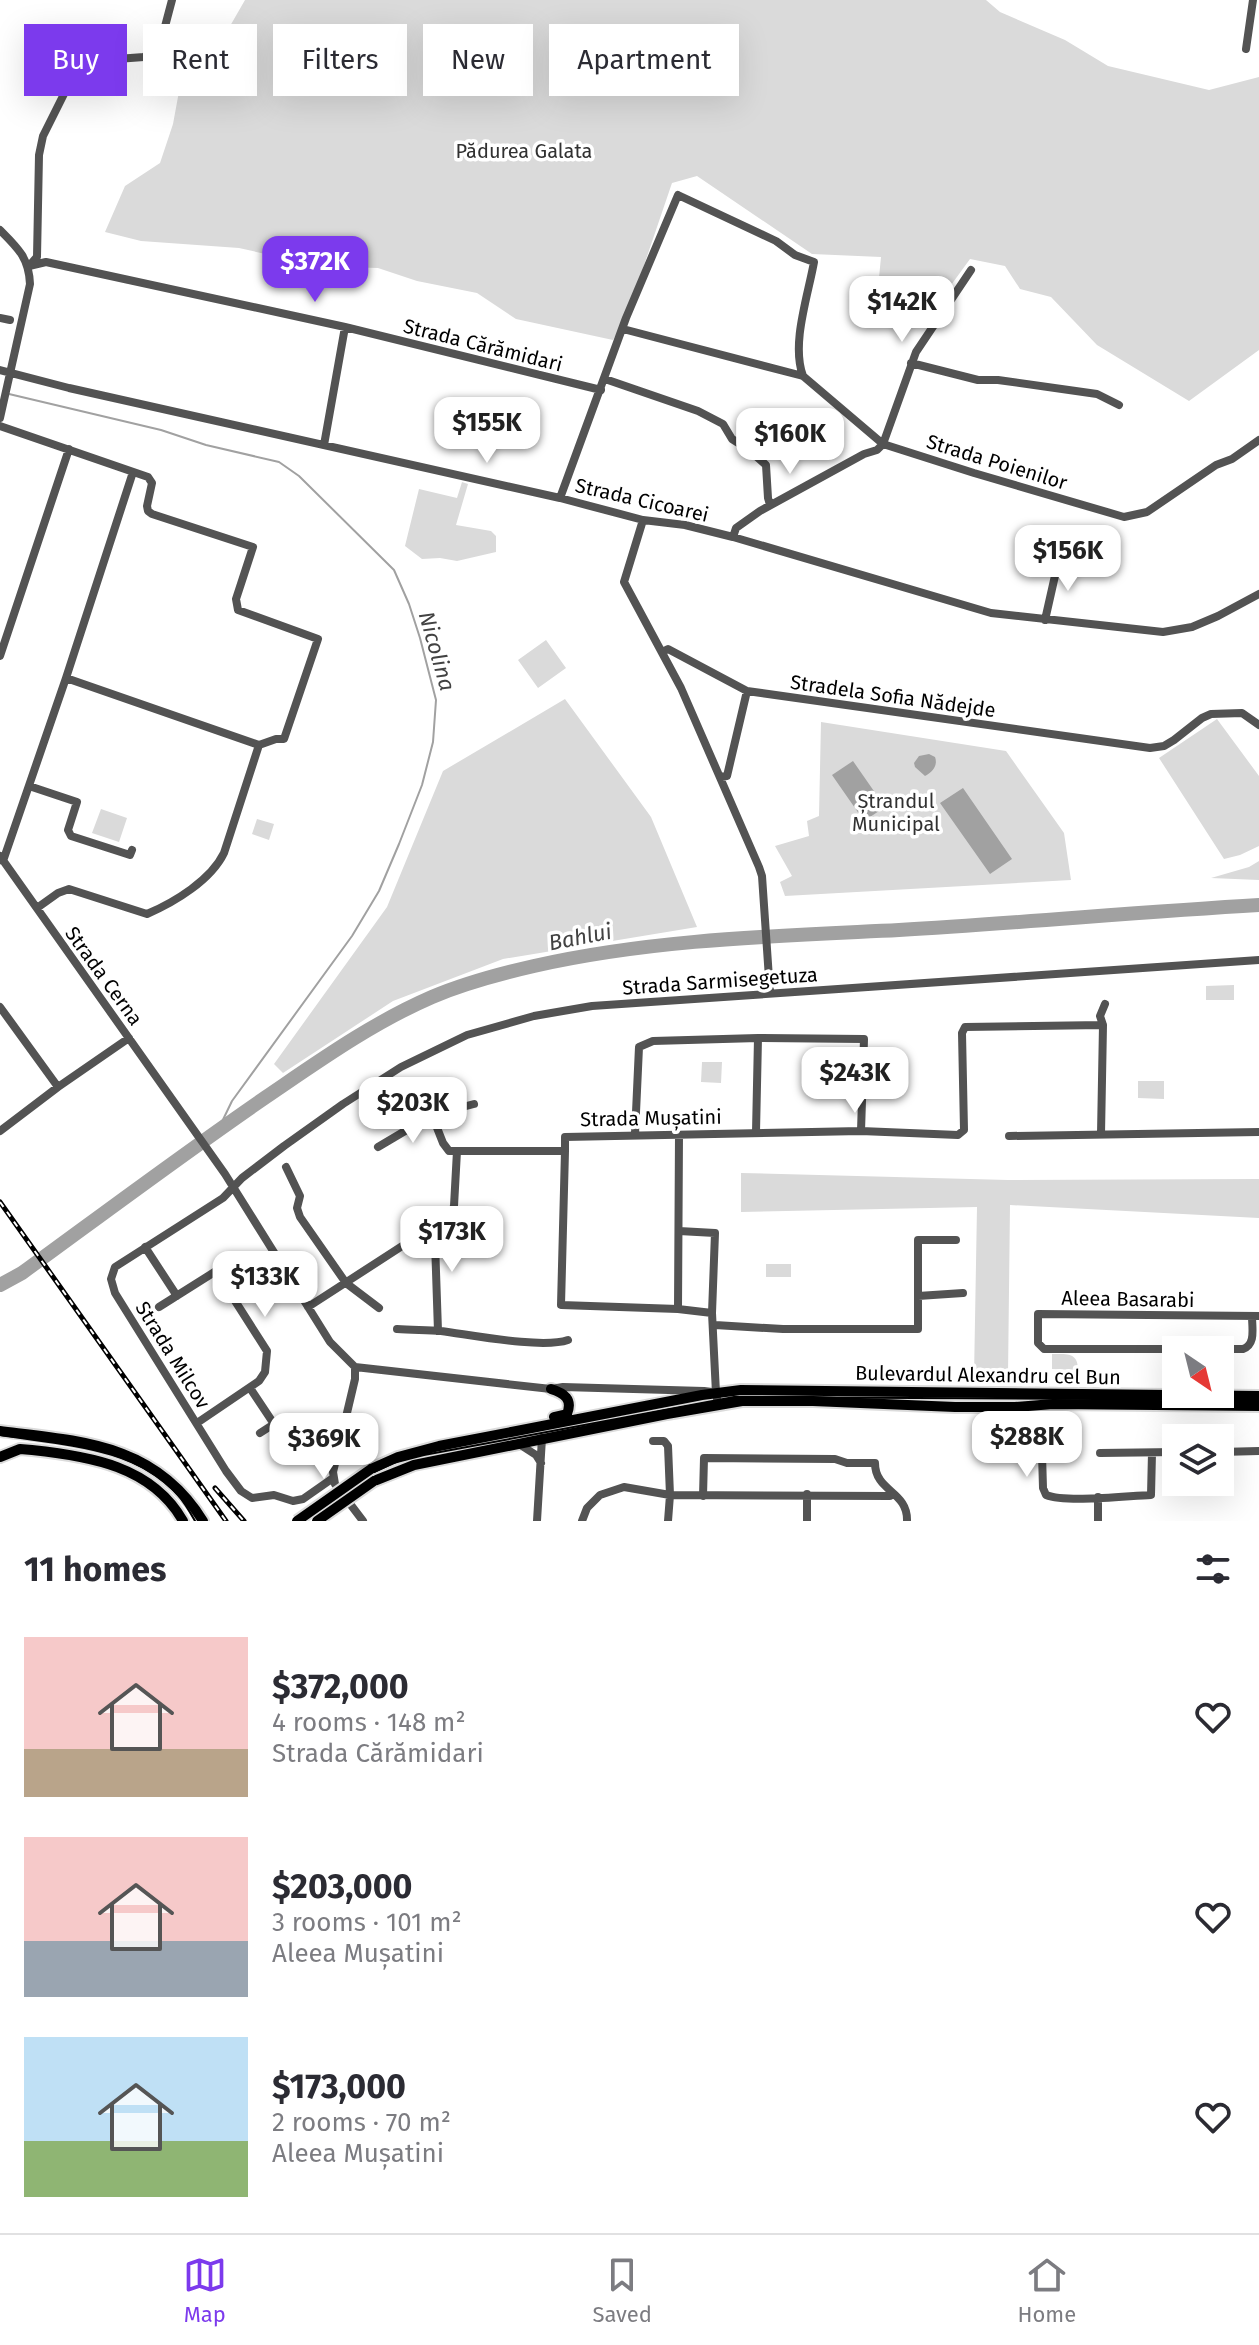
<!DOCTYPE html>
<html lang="en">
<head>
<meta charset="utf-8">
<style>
	:root { --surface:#fff; --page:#f7f7f7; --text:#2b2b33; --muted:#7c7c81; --line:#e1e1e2; --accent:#7c3aed }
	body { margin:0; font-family:"Fira Sans",sans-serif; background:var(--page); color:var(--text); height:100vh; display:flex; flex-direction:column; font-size:30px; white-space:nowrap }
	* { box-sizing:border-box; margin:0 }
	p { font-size:26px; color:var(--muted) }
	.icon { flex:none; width:44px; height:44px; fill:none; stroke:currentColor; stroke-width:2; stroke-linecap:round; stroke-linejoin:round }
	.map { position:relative; height:1521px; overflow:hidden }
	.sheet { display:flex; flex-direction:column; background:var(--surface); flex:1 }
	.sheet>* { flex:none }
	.top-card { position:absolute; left:24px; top:24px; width:800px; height:72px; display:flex; gap:16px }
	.needle { width:52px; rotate:145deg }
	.tools { position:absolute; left:1162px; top:1336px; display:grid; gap:16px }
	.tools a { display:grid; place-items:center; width:72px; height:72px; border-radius:0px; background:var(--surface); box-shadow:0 8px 32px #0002; font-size:40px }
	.price { position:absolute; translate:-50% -68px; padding:0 18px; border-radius:16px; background:#fff; color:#222; font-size:26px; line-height:52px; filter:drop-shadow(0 2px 4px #0008) }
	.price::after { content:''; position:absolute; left:50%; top:48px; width:24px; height:18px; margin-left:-12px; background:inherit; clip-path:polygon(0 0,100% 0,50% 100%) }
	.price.current { background:var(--accent); color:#fff }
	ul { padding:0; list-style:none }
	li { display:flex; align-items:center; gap:24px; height:200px; padding:0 24px }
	li span { display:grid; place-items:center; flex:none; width:224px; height:160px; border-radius:0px; color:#555 }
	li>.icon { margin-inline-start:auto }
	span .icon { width:96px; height:96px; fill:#fffc; stroke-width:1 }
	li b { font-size:34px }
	h2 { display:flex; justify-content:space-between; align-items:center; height:96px; padding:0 24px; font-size:34px }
	.tag { padding:0 28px; border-radius:0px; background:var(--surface); box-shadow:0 8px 32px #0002; font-size:28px; line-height:72px }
	.tag.current { background:var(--accent); color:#fff }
	.tab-bar { display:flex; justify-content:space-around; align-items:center; height:112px; border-top:2px solid var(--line); background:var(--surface); font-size:22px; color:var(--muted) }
	.tab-bar a { display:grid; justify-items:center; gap:4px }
	.tab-bar .current { color:var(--accent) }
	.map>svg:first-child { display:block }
</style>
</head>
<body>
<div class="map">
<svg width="1259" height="1521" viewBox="0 0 1259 1521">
	<rect width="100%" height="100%" fill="#fff"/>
	<path fill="#dadada" d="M 245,0 L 986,0 L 1000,12 L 1065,40 L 1108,66 L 1209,90 L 1259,77 L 1259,350 L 1189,401 L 1097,345 L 1051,297 L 1020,289 L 1005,266 L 970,259 L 938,303 L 928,295 L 878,288 L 881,257 L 812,254 L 697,176 L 672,183 L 626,318 L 613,340 L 516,319 L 477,293 L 417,281 L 378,268 L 344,267 L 292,260 L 239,248 L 141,241 L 105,232 L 125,186 L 160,163 L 173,124 L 180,86 L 206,86 L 222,40 Z
		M 462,482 L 468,484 L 456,525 L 491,531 L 496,536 L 496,552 L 457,561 L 440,558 L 422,559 L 405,546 L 419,489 L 457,498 Z
		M 546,640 L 566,668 L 538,688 L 518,660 Z
		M 565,699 L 651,817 L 697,927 L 503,959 L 393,1001 L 283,1073 L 274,1064 L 387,907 L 443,771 Z
		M 1217,719 L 1259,776 L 1259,846 L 1240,855 L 1224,859 L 1159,758 Z
		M 821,722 L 1006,751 L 1064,833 L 1071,880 L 785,896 L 780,882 L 792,876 L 775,846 L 809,836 L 807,821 L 819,816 Z
		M 101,809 L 127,818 L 119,842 L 92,833 Z
		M 257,819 L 274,824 L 269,840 L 252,834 Z
		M 1259,861 L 1259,880 L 1211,878 L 1249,867 Z
		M 1234,985 L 1234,1000 L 1206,1000 L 1206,986 Z
		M 702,1062 L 722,1062 L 721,1083 L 701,1082 Z
		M 1138,1081 L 1164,1081 L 1164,1099 L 1138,1098 Z
		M 741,1173 L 1008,1180 L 1259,1179 L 1259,1218 L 1010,1205 L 1008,1376 L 974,1377 L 977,1207 L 741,1212 Z
		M 476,1240 L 476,1256 L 454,1257 L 453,1241 Z
		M 766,1264 L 791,1264 L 791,1277 L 766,1277 Z
		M 1052,1354 C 1067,1354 1078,1352 1078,1370 L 1052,1369 Z"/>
	<path fill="#a1a1a1" d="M 929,754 L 935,757 C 938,765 933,772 925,776 L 915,767 L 914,763 L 919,756 Z
		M 853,761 L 885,807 L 864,821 L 832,775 Z
		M 963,788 L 1012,859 L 990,874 L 940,803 Z"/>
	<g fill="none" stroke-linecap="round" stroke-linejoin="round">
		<path stroke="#a1a1a1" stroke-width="2" d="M 9,394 L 161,430 L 206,445 L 279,462 L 299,476 L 394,570 L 409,604 L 420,638 L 436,700 L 433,742 L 422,785 L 399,844 L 379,891 L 352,936 L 232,1101 L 218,1130"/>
		<path stroke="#a1a1a1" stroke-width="14" d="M 0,1285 L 22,1273 C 103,1214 183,1154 266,1097 C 319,1061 372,1023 432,997 C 465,983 499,974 534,966 C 653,939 777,936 899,930 C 1019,923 1139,912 1259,905"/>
		<g stroke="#dbdbdb" stroke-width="14">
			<path id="major" d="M 551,1389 C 564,1393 573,1399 567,1414 L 554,1417
				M 0,1431 C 82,1441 156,1444 203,1521
				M 0,1457 L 20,1449 L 32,1450 C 89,1456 152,1466 183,1521
				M 371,1469 L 398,1457 L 439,1446 L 702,1395 L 741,1390 L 1259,1396
				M 374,1481 L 414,1465 L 667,1414 L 742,1401 L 813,1401 L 955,1407 L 1015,1407 L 1053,1404 L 1259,1406"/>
		</g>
		<path stroke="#535353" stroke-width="8" d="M 1246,49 L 1253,0
			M 0,230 C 18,248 29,258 30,284 L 0,418
			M 30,265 L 37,257 L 39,155 L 43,136 L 74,74 L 72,68 L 103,60 L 144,57 L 156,48 L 163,34 L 172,0
			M 29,266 L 46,262 L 345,327 L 601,390
			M 0,318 L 10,320
			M 623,329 L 803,376 L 883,444 L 974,473 L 1124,517 L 1147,512 L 1216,465 L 1232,459 L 1259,440
			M 911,363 L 978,380 L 998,380 L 1097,394 L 1119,405
			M 0,370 L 69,388 L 560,498 L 643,520 L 685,525 L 733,537 L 991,613 L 1163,632 L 1192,627 L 1218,616 L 1259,594
			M 605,379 L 698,411 L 723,424 L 732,439 L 748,449 L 766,465 L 768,498 L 770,505
			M 0,426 L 148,477 L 152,483 L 147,506 L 148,511 L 152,514 L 253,547 L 236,599 L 238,610 L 318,639 L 284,739 L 276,739 L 259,745
			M 883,444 L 916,352 L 971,270
			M 324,445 L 345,327
			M 560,498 L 626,318 L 678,195 L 776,241 L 795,255 L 814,262 C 808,296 791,344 803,376
			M 643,520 L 624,582 L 681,688 L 759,867 L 762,876 L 770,993
			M 733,537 L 736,528 L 760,511 L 864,454 L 877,450 L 883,444
			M 1045,620 L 1059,558
			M 662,652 L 668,649 L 747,691 L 1150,748 L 1164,746 L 1174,740 L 1202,718 L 1211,714 L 1242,713 L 1259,725
			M 0,656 L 69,449
			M 720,777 L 727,776 L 747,691
			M 29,786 L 77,802 L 68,830 L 71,836 L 130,855 L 132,850
			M 0,856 L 225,1174 L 330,1342 L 355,1367 L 551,1389 L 563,1387 L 704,1391 L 716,1393 L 718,1404
			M 3,861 L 66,678 L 133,472
			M 37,908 L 58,893 L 69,889 L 147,914 C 175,902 211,880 224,853 L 259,745 L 66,678
			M 0,1007 L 58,1087
			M 432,1115 L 443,1143 L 449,1151 L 565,1151 L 565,1137 L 861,1131 L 958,1135 L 964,1130 L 962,1033 L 965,1027 L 1103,1025
			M 0,1131 L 58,1087 L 129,1038
			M 756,1132 L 758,1038
			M 635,1134 L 639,1047 L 653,1041 L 758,1038 L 864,1039 L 861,1131
			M 1101,1134 L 1103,1025 L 1100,1016 L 1105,1004
			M 1009,1136 L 1259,1132
			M 378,1147 L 432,1115 L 474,1104
			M 565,1151 L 561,1305 L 678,1309 L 712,1313
			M 286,1167 L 300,1196 L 297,1208 L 300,1217 L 346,1283 L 379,1308
			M 427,1230 L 435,1242 L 438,1331
			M 679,1231 L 715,1233 L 712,1313 L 716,1393
			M 145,1247 L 177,1296
			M 918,1296 L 963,1293
			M 159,1307 L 216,1271 L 267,1351 L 265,1372 L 259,1381 L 197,1423
			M 308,1307 L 450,1215 L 454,1206 L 457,1151
			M 678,1309 L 679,1135
			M 1252,1316 C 1252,1329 1256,1344 1243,1349 L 1044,1349 L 1038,1343 L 1038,1314 L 1259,1316
			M 715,1325 L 783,1329 L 918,1329 L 918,1240 L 956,1240
			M 397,1329 C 412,1330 427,1330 441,1331 C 472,1335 542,1349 568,1340
			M 355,1367 L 355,1379 L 333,1472 L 335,1484 L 363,1521
			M 250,1388 L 274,1424 L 260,1433
			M 653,1441 L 664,1441 L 668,1446 L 670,1495 L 668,1521
			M 519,1444 L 536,1455 L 541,1463
			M 1220,1452 L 1259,1451
			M 1100,1453 L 1176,1452
			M 1042,1454 L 1043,1488 L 1046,1495 C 1066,1503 1126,1496 1151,1495 L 1152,1453
			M 333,1478 L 303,1499 L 293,1501 L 274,1495 L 252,1498 L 241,1491 L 226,1471 L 115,1293 L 111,1279 L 115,1267 L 223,1198 L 242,1178 L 284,1146 L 343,1104 L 401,1067 L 467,1035 L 534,1016 L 592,1006 L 1259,960
			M 703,1496 L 704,1458 L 835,1459 L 847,1463 L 875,1463 C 875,1492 908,1491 907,1521
			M 1098,1497 L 1098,1521
			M 537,1521 L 542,1438
			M 582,1521 L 587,1508 L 600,1495 L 624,1487 L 670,1495 L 890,1496 L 892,1492
			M 807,1521 L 807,1494"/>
		<use href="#major" stroke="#000" stroke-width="10"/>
		<path stroke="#000" stroke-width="2" d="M 0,1435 C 60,1445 135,1446 178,1495 C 185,1503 190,1512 195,1521
			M 304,1521 L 372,1473 L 393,1463 L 424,1455 L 734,1397 L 1259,1400"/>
		<g stroke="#000" stroke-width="5">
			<path id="rail" d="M 0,1202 L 226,1521
				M 215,1488 L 244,1521"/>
		</g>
		<use href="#rail" stroke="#fff" stroke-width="2" stroke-dasharray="6" stroke-linecap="butt"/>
		<g stroke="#dbdbdb" stroke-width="14" stroke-linecap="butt">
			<path id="major-bridge" d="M 297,1521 L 371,1469
				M 317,1521 L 374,1481"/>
		</g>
		<use href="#major-bridge" stroke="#000" stroke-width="10"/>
	</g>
	<g text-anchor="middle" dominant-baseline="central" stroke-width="7" stroke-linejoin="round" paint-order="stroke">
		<g font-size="20" fill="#313131" stroke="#fff">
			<text x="524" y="151">Pădurea Galata</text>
			<text x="896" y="801">Ștrandul<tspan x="896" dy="23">Municipal</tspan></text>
		</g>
		<g font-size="20" fill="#000" stroke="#fff">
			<text transform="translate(483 345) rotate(14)">Strada Cărămidari</text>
			<text transform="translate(997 462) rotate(17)">Strada Poienilor</text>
			<text transform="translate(642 500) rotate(13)">Strada Cicoarei</text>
			<text transform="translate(893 696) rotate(8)">Stradela Sofia Nădejde</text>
			<text transform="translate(104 976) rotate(54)">Strada Cerna</text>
			<text transform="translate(720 981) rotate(-4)">Strada Sarmisegetuza</text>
			<text transform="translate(651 1118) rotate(-1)">Strada Mușatini</text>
			<text transform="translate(1128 1299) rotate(1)">Aleea Basarabi</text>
			<text transform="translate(173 1355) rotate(58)">Strada Milcov</text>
			<text transform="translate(988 1375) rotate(1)">Bulevardul Alexandru cel Bun</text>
		</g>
		<g font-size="22" font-style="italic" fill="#424242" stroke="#fff">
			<text transform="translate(437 651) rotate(74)">Nicolina</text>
			<text transform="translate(580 937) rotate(-11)">Bahlui</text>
		</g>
	</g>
</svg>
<div class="tools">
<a><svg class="needle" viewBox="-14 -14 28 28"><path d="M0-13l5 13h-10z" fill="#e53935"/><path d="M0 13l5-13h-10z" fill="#7c7c81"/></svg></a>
<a><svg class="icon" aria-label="layers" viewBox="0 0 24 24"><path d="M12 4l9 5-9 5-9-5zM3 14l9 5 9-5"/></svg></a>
</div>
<b class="price current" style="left:315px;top:304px">$372K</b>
<b class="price" style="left:902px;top:344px">$142K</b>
<b class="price" style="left:487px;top:465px">$155K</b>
<b class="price" style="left:790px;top:476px">$160K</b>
<b class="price" style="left:1068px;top:593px">$156K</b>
<b class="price" style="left:855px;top:1115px">$243K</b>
<b class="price" style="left:413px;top:1145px">$203K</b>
<b class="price" style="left:452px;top:1274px">$173K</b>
<b class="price" style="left:265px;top:1319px">$133K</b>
<b class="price" style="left:1027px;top:1479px">$288K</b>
<b class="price" style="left:324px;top:1481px">$369K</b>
<div class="top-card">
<a class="tag current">Buy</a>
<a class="tag">Rent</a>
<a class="tag">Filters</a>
<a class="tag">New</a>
<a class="tag">Apartment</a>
</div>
</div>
<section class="sheet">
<h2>11 homes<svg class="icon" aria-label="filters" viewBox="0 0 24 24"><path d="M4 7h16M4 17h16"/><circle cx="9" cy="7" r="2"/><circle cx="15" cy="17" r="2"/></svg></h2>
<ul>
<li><span style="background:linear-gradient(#f6c9c9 70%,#b9a48a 0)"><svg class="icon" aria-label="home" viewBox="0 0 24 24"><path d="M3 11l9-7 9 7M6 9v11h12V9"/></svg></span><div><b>$372,000</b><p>4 rooms · 148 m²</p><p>Strada Cărămidari</p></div><svg class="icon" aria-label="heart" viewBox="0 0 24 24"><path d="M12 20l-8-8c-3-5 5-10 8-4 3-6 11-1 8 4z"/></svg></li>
<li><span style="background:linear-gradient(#f6c9c9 65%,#9aa5b1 0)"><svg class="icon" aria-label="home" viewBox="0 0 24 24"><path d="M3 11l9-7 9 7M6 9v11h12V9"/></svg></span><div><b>$203,000</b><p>3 rooms · 101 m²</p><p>Aleea Mușatini</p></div><svg class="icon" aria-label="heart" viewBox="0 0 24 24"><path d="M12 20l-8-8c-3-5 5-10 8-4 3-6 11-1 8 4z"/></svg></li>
<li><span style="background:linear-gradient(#bfe0f5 65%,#8fb573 0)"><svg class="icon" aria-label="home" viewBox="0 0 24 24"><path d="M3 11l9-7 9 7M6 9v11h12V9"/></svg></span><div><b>$173,000</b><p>2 rooms · 70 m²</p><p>Aleea Mușatini</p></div><svg class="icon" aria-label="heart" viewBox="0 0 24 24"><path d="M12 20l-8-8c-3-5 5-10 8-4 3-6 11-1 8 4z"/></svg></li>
</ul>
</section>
<nav class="tab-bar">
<a class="current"><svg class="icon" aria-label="map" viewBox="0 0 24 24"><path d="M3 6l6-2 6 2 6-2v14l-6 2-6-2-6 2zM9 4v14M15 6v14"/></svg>Map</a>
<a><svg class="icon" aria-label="saved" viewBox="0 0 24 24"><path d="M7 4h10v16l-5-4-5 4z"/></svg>Saved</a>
<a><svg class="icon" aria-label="home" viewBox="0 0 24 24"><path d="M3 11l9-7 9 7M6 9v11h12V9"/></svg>Home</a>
</nav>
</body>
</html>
